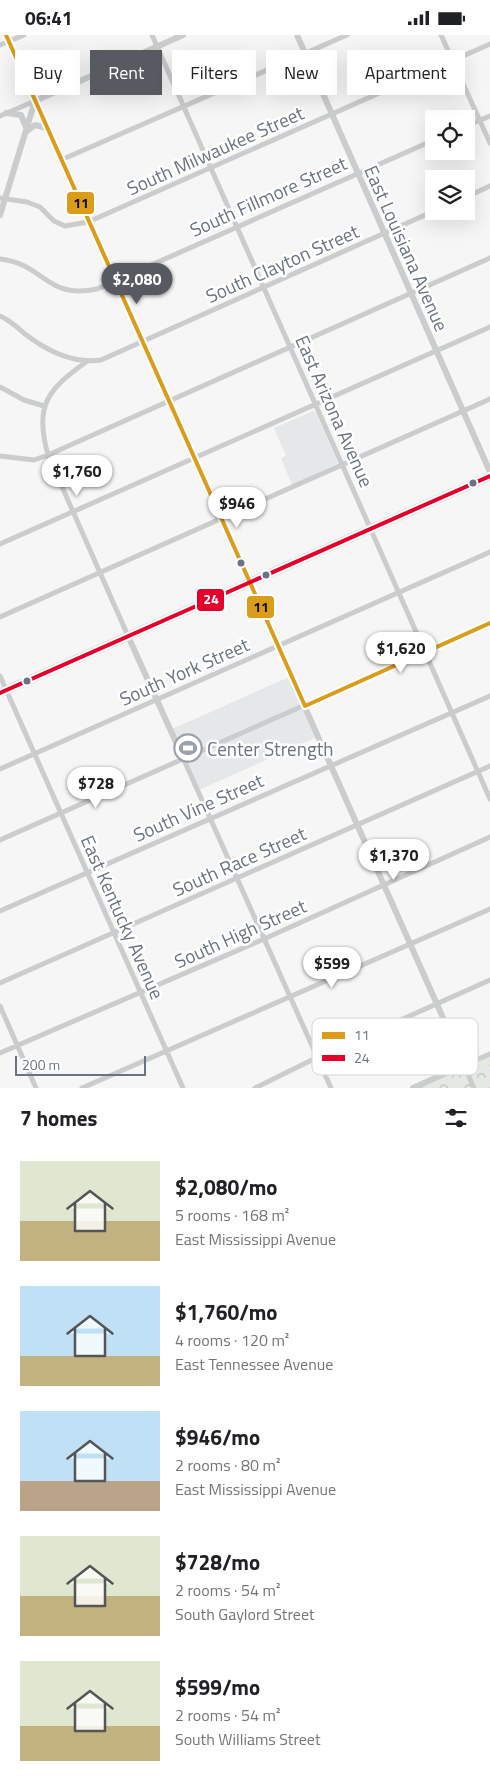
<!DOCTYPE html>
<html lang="en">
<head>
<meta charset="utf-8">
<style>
	:root { --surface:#fff; --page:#f6f6f6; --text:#202124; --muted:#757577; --accent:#575b61 }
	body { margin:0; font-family:"Titillium Web",sans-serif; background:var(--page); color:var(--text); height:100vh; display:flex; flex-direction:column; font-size:19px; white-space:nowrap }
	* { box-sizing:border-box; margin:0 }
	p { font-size:16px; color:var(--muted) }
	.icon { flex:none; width:28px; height:28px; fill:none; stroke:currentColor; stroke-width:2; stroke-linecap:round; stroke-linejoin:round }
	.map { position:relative; height:1053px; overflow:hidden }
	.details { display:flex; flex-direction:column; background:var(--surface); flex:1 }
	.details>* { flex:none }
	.top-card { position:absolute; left:15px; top:15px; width:460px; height:45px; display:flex; gap:10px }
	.fabs { position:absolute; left:425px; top:75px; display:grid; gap:10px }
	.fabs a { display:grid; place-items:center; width:50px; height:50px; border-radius:0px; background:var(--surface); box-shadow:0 5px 20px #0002; font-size:25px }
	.scale { position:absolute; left:15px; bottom:12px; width:131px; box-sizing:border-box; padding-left:5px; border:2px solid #6a7382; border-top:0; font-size:14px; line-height:18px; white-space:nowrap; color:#6a7382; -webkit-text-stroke:4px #fff; paint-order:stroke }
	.price { position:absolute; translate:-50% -42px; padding:0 11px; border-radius:18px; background:#fff; color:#222; font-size:16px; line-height:32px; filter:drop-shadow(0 1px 2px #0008) }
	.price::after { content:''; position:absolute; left:50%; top:30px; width:15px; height:11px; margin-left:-8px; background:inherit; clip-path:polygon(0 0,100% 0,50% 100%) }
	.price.selected { background:var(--accent); color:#fff }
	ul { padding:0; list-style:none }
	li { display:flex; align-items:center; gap:15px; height:125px; padding:0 20px }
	li span { display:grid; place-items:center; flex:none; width:140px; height:100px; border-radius:0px; color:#555 }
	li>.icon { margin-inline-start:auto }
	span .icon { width:60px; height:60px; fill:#fffc; stroke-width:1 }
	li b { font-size:21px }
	h2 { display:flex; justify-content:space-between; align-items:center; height:60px; padding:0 20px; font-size:21px }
	.pill { padding:0 18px; border-radius:0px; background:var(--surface); box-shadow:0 5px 20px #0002; font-size:18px; line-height:45px }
	.pill.selected { background:var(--accent); color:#fff }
	.status { display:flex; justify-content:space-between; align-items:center; height:35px; padding:0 25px; background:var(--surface); direction:ltr }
	.status svg { height:14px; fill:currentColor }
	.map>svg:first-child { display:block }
</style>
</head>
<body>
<div class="status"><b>06:41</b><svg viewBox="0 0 49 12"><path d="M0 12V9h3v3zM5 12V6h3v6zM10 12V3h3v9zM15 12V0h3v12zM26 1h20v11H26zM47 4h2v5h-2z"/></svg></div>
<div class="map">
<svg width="490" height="1053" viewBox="0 0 490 1053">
	<defs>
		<pattern id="park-crowns" width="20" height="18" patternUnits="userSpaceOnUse" patternTransform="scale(1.25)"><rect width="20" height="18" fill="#e6e8e4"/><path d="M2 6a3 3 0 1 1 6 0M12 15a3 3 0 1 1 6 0" fill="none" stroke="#bec0be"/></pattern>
	</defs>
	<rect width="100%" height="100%" fill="#f6f6f6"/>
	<path fill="#e6e7e8" d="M 313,376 L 316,378 L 338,428 L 292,450 L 281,423 L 286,421 L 274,393 Z
		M 289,642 L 315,703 L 199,755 L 172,694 Z"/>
	<path fill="url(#park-crowns)" d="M 490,1021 L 490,1053 L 419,1053 Z"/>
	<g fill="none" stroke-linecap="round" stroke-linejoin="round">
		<g stroke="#d3d4d5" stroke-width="9">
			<path id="primary" d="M 0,658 L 490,441"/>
		</g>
		<path stroke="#cbcccd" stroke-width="5" d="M 152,0 L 490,764
			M 441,0 L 490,108
			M 0,10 L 24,0
			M 0,81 L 35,66
			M 466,91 L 490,81
			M 61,125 L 347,0
			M 466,162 L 490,151
			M 0,163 L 27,167 L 40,172 L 54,186 L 65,191 L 88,187 L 490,9
			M 0,224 C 45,229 46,265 97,254 L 434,105
			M 0,281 C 10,285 17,292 25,299 C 47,316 73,329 101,325 L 434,176
			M 86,327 C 47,355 34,371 48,420 L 128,601
			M 0,352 L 24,365 L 44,371
			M 0,421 L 34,425 L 48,420 L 490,223
			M 0,509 L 490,292
			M 0,582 L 490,364
			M 0,641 L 183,1053
			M 184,725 L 331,1053
			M 0,734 L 490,517
			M 0,805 L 490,588
			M 0,876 L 490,661
			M 0,948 L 490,731
			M 0,971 L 36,1053
			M 0,1018 L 264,904 L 490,802
			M 82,1053 L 490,874
			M 255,1053 L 320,1021 L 490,945
			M 474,1053 L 464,1030 L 490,1019"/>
		<path stroke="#cbcccd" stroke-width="6" d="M 6,0 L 464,1030 L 413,1053
			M 297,0 L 490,437
			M 35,66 L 183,0
			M 6,78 L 21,80 L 26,92
			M 26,97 L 35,90 L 47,93
			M 0,180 L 35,66
			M 128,601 L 184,725"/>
		<use href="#primary" stroke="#dfe0e1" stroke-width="8"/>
		<g stroke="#fff" stroke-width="8">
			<path id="bus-1" d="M 6,0 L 305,671
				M 305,671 L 490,588"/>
		</g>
		<g stroke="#fff" stroke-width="8">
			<path id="bus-2" d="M 0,658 L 490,441"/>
		</g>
		<use href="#bus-1" stroke="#db9c1a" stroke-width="4"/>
		<use href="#bus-2" stroke="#e4002b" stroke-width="4"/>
	</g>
	<defs>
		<g id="stadium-ring" transform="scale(1.4375)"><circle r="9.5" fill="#fff" stroke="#9ba1ab" stroke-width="1.5"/><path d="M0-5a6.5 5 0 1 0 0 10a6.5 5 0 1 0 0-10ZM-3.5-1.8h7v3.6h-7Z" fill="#9ba1ab"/></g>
	</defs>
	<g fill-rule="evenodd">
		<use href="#stadium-ring" x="188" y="713"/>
	</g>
	<g fill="#6a7382" stroke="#fff" stroke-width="2">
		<circle cx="473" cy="448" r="4.5"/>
		<circle cx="241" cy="528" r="4.5"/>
		<circle cx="266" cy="540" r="4.5"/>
		<circle cx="27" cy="646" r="4.5"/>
	</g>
	<g text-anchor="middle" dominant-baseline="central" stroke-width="5" stroke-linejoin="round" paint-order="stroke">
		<g font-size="19" fill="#6a7382" stroke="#fff">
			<text transform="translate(215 115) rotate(-24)">South Milwaukee Street</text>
			<text transform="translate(268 161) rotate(-24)">South Fillmore Street</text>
			<text transform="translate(407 213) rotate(66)">East Louisiana Avenue</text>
			<text transform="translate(282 228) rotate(-24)">South Clayton Street</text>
			<text transform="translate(335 376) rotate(66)">East Arizona Avenue</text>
			<text transform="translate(184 636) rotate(-24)">South York Street</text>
			<text transform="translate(198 772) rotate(-24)">South Vine Street</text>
			<text transform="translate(239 826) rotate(-24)">South Race Street</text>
			<text transform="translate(123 882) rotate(66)">East Kentucky Avenue</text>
			<text transform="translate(240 898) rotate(-24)">South High Street</text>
		</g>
		<g font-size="19" fill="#6a7382" stroke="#fff" text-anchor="start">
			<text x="207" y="713">Center Strength</text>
		</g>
	</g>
	<rect x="312" y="983" width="166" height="57" rx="8" fill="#fff" stroke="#d2d5da" stroke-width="1"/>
	<rect x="322" y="997" width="23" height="7" fill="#db9c1a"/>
	<rect x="322" y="1020" width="23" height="6" fill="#e4002b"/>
	<g font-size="14" fill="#6a7382">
		<text x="354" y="1005">11</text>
		<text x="354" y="1028">24</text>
	</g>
	<g stroke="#fff" stroke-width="2">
		<rect x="66" y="156" width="29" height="24" rx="5" fill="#db9c1a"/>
		<rect x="196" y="553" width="29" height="24" rx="5" fill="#e4002b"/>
		<rect x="246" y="560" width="29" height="24" rx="5" fill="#db9c1a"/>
	</g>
	<g font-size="14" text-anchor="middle" font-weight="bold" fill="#fff">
		<text x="211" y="569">24</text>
	</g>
	<g font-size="14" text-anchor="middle" font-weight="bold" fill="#111">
		<text x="81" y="173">11</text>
		<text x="261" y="577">11</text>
	</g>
</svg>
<div class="fabs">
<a><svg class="icon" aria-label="locate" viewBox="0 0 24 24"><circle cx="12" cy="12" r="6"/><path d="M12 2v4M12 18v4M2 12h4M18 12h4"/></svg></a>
<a><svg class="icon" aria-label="layers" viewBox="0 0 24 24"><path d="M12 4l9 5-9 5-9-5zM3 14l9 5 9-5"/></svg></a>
</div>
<div class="scale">200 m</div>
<b class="price selected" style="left:137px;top:270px">$2,080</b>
<b class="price" style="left:77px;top:462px">$1,760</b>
<b class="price" style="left:237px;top:494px">$946</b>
<b class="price" style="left:401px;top:639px">$1,620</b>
<b class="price" style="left:96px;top:774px">$728</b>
<b class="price" style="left:394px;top:846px">$1,370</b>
<b class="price" style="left:332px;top:954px">$599</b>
<div class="top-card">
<a class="pill">Buy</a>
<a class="pill selected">Rent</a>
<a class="pill">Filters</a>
<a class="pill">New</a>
<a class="pill">Apartment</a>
</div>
</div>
<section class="details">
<h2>7 homes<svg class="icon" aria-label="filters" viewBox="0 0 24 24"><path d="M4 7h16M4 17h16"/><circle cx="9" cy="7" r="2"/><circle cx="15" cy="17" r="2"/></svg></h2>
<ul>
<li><span style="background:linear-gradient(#dfe7d0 60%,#c2b280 0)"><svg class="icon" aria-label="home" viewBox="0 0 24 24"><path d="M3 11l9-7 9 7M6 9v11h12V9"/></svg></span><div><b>$2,080/mo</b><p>5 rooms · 168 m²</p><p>East Mississippi Avenue</p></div></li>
<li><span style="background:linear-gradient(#bfe0f5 70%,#c2b280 0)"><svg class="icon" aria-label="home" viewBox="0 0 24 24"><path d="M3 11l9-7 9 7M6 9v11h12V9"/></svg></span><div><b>$1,760/mo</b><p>4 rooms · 120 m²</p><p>East Tennessee Avenue</p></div></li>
<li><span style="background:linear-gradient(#bfe0f5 70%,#b9a48a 0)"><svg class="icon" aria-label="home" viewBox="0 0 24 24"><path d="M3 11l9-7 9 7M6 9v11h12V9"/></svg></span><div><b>$946/mo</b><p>2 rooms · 80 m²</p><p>East Mississippi Avenue</p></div></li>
<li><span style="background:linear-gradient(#dfe7d0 60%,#c2b280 0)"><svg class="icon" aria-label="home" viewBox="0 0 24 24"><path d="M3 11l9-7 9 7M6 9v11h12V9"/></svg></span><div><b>$728/mo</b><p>2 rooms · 54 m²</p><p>South Gaylord Street</p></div></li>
<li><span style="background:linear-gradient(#dfe7d0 65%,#c2b280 0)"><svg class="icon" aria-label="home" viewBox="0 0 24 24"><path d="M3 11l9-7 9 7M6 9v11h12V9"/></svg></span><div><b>$599/mo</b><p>2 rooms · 54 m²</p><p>South Williams Street</p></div></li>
</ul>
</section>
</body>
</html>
